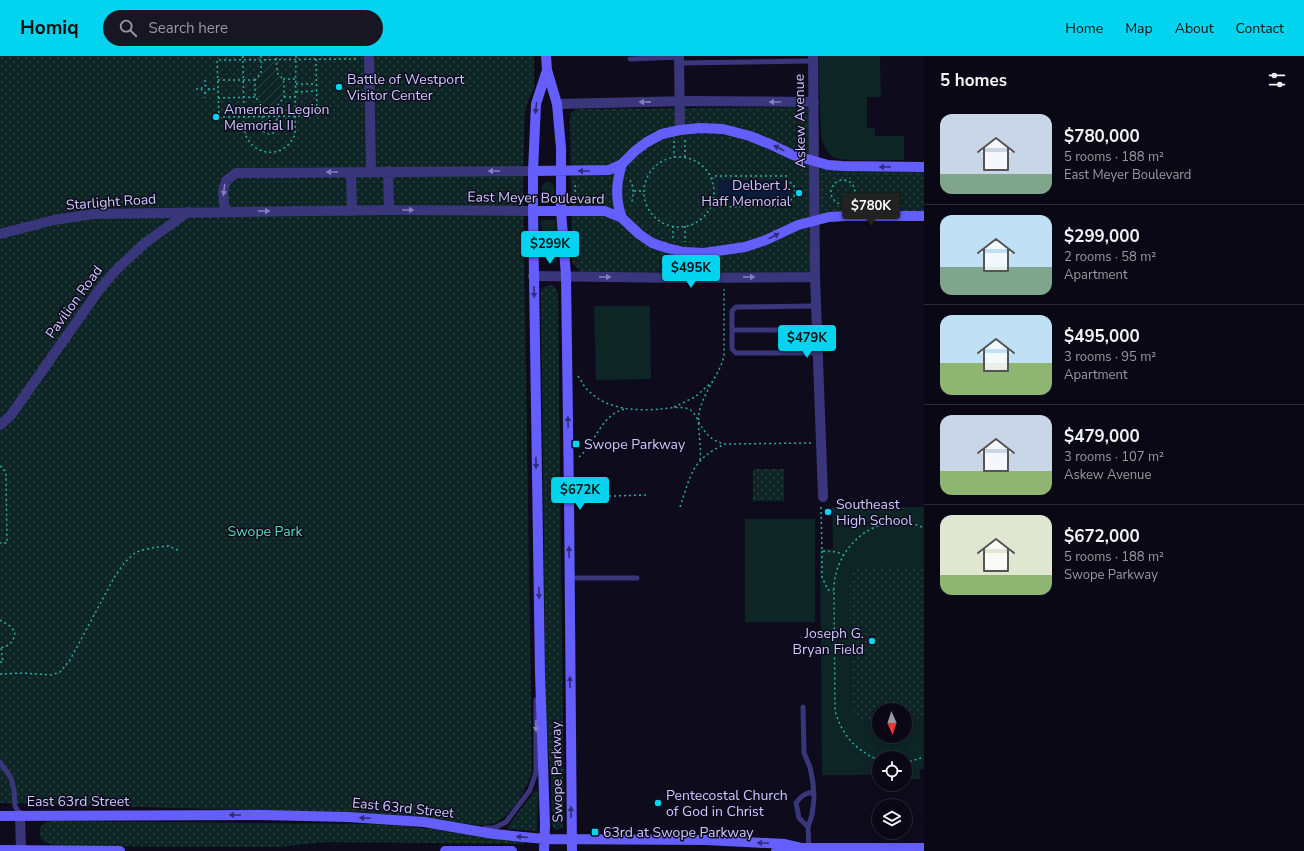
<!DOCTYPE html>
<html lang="en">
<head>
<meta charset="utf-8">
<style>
	:root { --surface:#0a0815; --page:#181622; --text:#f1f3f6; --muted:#999aa0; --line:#2a2934; --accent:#02d4ef }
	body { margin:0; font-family:"Nunito Sans",sans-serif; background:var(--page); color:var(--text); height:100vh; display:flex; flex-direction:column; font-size:15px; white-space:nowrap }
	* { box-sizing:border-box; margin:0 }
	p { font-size:13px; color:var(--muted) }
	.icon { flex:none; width:22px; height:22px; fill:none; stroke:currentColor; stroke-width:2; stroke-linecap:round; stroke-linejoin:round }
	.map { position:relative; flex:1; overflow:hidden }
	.side { display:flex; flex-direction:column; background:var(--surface); width:380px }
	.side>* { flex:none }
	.needle { width:26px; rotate:177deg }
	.fabs { position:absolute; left:872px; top:647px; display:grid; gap:8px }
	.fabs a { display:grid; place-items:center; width:40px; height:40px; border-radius:50%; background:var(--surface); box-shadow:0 2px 10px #0003,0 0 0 1px var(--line); font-size:20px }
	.price { position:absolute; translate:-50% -34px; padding:0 9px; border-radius:4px; background:var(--accent); color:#111; font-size:13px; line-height:26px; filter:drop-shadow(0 1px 2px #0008) }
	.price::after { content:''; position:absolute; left:50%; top:24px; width:12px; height:9px; margin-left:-6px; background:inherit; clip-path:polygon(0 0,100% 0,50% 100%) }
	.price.selected { background:#222; color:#fff }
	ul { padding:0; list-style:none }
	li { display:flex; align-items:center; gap:12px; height:100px; padding:0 16px }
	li+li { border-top:1px solid var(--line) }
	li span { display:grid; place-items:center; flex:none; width:112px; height:80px; border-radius:12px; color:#555 }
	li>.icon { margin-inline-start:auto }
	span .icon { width:48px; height:48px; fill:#fffc; stroke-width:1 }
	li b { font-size:17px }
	h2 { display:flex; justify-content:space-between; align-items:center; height:48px; padding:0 16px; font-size:17px }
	header { display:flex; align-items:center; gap:24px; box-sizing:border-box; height:56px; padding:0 20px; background:var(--accent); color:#111 }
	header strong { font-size:19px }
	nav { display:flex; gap:22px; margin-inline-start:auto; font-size:14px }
	.search { width:280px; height:36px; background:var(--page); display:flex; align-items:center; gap:10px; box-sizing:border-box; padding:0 14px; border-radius:22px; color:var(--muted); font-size:15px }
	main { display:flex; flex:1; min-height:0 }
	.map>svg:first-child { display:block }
</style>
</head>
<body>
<header>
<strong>Homiq</strong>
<div class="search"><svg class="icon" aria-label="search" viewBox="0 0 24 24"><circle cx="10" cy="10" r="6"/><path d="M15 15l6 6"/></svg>Search here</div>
<nav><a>Home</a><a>Map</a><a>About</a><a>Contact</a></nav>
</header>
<main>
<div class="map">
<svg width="924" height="795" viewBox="0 0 924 795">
	<defs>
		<pattern id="park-dots" width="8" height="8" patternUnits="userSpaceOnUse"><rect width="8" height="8" fill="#0e2525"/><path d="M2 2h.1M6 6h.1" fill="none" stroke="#304346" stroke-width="1.8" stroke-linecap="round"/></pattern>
		<pattern id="garden-furrows" width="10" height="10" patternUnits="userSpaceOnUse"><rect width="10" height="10" fill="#0e2525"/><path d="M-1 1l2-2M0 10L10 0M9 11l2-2" fill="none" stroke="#304346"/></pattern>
	</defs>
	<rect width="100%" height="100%" fill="#0e0b1c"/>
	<path fill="#0e2525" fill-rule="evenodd" d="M 818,0 L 880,0 L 881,41 L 867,41 L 867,72 L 875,72 L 875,80 L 904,80 L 904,104 C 892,104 841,106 833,101 C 826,96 823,88 821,80 Z
		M 546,126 L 550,126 L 554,130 C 555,135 556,141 551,144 L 544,143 L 542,140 L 542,130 Z
		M 542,164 L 556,164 L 557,176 L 543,176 L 540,166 Z
		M 544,179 L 557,179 L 557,204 L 554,207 L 548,207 L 546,205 L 546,186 Z
		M 594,250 L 650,250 L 651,323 L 596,324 Z
		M 832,451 L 924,451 L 924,713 L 920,713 L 920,723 L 905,723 L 905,702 L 879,702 L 879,719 L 822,719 L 820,493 L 833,493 ZM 879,654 L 905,654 L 905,680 L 879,680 Z
		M 745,463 L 815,463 L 815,566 L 745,566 Z"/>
	<path fill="url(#park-dots)" d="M 0,0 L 534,0 L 534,32 L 527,48 L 525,57 L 523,118 L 532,715 C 527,732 513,758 497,766 C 491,769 484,769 478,769 L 399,759 L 348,757 L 0,747 Z
		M 806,51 L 809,53 L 811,94 L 827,114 L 924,116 L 924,156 L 808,162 L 811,218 L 806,221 L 581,216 L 572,207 L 570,62 L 571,57 L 576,53 Z
		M 552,229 L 556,232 L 558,239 L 564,766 L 562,772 L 556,774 L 554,773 L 552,768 L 551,722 L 546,673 L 541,235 L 544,231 Z
		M 753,413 L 784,413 L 784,445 L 753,445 Z
		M 854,512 L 924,512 L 924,662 L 905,663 L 905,654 L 879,654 L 879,663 L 856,663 L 852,648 L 850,530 L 851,520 Z
		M 536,734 L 538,736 L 537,775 L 509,773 L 508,770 L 533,737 Z
		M 50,765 L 373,768 L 414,771 L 524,784 L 524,788 L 325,786 L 279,791 L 58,790 C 50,789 43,787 40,780 L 40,771 L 46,766 Z"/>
	<path fill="url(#garden-furrows)" d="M 261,0 L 276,0 L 277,15 L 278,18 L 283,23 L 284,27 L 284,41 L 278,49 L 277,72 L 274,77 C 269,79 267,78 263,75 L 262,49 L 255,41 L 255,24 L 261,17 Z"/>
	<path fill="#0b1c3b" d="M 718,124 L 784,124 L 784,128 L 789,130 L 792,136 L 789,141 L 784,143 L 784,147 L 718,147 Z"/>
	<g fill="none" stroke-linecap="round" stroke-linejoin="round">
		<path stroke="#2daca6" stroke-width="1.5" stroke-dasharray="2 3" stroke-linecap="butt" d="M 243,0 L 244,73 C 249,101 285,105 295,78 L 296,0
			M 261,0 L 261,17 L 255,24 L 255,41 L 262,49 L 263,75 C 268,79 272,79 276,75 L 278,49 L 284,41 L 284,27 L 283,23 L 278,18 L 277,15 L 276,0
			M 316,3 L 317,60
			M 283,23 L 295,23
			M 205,24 L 205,30
			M 218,24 L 255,24
			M 296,28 L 316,28
			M201.5 33a3.5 3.5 0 1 1 7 0a3.5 3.5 0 1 1-7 0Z
			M 196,33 L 202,33
			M 208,33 L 218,33
			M 205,36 L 205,42
			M 296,36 L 317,35
			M 284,41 L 296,41
			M 218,42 L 255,41
			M 305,60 L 219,61 L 217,4 L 358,3
			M 674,85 L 674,101
			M 685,101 L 685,83
			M644 136a35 35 0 1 1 70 0a35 35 0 1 1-70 0Z
			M 711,123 L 715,120 L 787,120 L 787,125 L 793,128 C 797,136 795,143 787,146 L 787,150 L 717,151 L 712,149
			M 630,124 C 634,131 634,140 631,148
			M831 136a12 12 0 1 1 24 0a12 12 0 1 1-24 0Z
			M 575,129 L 576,143
			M 634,135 L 644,135
			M 673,170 L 673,184
			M 685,170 L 685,186
			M 543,178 L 553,178
			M 578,320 C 582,326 585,333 591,337 C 609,354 638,355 661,353 C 670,352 681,350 689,353 C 694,356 696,360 698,365 C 705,377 711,385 725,388
			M 674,351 L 695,341 L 712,326
			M 579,401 C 596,387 601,358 625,353
			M 700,404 C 702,389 697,373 699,357 C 703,336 719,320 724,300 L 724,233
			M 0,410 L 3,412 L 6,419 L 7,487 L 0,487
			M 579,441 L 646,439
			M 680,451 C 691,419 691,404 725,388 L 812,387
			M 821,451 L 822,495 L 837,496 L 843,499
			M 822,495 L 822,521 L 828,534 L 834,534
			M 0,564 L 10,570 L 15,576 C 14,585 10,590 0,592
			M 0,606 L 3,606 L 1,592
			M 0,618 L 23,617 L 51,619 L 60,616 L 70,604 L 115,520 L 125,506 L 136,496 L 151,492 L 168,490 L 178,494
			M 879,704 C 856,695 842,679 835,655 L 834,530 C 837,486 882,452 924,472
			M 905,707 L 924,701"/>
		<path stroke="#3a367b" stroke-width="5" d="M 630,3 L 679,1
			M 680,7 L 813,5
			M 816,250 L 736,251 L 732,255 L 732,293 L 736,297 L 818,297
			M 732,274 L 817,274
			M 569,522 L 637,522
			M 803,651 L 804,697 L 810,711 L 813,727 L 814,743 L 812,759 L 808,771 L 809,792
			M 0,706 L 11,722 L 14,734 L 15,750 L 20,759
			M 808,771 L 799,762 L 796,747 C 801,740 805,737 814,736
			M 485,772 L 494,772 L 506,766 L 530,734 L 536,716 L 536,644"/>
		<path stroke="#3a367b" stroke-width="10" d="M 369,0 L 371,116
			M 679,0 L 680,74
			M 813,0 L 815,221 L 823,441
			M 557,48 L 690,45 L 814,46
			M 388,115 L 389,154
			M 351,116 L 352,155
			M 225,156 L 223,135 L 226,125 L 236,117 L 533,115
			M 0,178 L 54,164 L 93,158 L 389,154 L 533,155
			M 533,220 L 684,222 L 815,221
			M 684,222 L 684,196
			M 0,369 L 11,359 L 99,234 L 117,213 L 145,187 L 188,156
			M 20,759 L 21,795"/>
		<path stroke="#645efe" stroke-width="10" d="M 546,0 L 547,14 L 557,48 L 561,92 L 561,154 L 566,220 L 569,441 L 572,795
			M 622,108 C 616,127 615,143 622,162
			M 533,115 L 609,114 L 622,108 L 635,95 L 647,86 L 662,78 L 680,74 L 700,72 L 723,73 L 750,80 L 772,89 L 793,99 L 828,109 L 842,110 L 924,111
			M 533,155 L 605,155 L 622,162 L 639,178 L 652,187 L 667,192 L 684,196 L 704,197 L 745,191 L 766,184 L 798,169 L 829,161 L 846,160 L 924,160
			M 0,760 L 262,759 L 348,761 L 424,766 L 494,778 L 544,783 L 706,784 L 785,788 L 802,792
			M 0,794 L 120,795
			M 445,795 L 512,795
			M 544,795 L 545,769 L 540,617 L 533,155 L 533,115 L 536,48 L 547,14
			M 776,795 L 802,792 L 924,792"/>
	</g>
	<defs><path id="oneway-solid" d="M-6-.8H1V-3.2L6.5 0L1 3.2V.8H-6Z"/></defs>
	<g fill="#847ebd">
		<use href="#oneway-solid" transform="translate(645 46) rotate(179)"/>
		<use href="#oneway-solid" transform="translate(775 46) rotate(-180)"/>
		<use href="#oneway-solid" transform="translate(494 115) rotate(180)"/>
		<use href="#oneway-solid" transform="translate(332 116) rotate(179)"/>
		<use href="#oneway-solid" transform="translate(224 134) rotate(97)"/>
		<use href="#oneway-solid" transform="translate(408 154)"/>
		<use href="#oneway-solid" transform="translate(264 155)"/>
		<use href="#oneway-solid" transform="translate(605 221) rotate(1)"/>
		<use href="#oneway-solid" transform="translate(749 221) rotate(-1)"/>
		<use href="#oneway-solid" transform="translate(536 670) rotate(90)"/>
	</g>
	<g fill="#302c76">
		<use href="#oneway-solid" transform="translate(536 52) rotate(96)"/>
		<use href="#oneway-solid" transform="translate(779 92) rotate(-153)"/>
		<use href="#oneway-solid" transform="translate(885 111) rotate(-180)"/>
		<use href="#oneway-solid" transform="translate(584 115) rotate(-180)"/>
		<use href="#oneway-solid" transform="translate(774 180) rotate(-27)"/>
		<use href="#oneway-solid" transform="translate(534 236) rotate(89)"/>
		<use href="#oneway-solid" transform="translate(568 366) rotate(-91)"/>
		<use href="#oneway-solid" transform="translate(536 407) rotate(89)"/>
		<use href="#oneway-solid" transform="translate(569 496) rotate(-90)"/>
		<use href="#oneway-solid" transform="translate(539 537) rotate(89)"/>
		<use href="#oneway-solid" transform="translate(570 626) rotate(-91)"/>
		<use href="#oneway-solid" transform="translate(571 756) rotate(-91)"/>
		<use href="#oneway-solid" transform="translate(235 759) rotate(180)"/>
		<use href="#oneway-solid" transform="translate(365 762) rotate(-177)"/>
		<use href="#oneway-solid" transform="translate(522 781) rotate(-175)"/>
		<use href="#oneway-solid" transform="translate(763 787) rotate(-177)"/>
	</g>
	<g fill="#02d4ef" stroke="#0e0b1c" stroke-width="1.5">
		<circle cx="339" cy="31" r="4"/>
		<circle cx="216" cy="61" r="4"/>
		<circle cx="799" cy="137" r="4"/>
		<rect x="572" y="384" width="8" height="8" rx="2"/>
		<circle cx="828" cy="456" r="4"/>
		<circle cx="872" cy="585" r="4"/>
		<circle cx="658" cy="747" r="4"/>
		<rect x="591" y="772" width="8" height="8" rx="2"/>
	</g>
	<g text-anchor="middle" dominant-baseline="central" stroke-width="3" stroke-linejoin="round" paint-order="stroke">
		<g font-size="14" fill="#cdc6ff" stroke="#0e0b1c" text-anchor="start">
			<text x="347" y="23">Battle of Westport<tspan x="347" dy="16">Visitor Center</tspan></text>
			<text x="224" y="53">American Legion<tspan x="224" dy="16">Memorial II</tspan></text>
			<text x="791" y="129" text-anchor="end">Delbert J.<tspan x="791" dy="16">Haff Memorial</tspan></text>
			<text x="584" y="388">Swope Parkway</text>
			<text x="836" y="448">Southeast<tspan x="836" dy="16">High School</tspan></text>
			<text x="864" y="577" text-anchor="end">Joseph G.<tspan x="864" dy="16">Bryan Field</tspan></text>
			<text x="666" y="739">Pentecostal Church<tspan x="666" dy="16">of God in Christ</tspan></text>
			<text x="603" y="776">63rd at Swope Parkway</text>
		</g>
		<g font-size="14" fill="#cdc6ff" stroke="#0e0b1c">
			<text transform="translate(800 65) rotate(-91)">Askew Avenue</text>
			<text transform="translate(536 142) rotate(1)">East Meyer Boulevard</text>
			<text transform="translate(111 146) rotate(-4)">Starlight Road</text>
			<text transform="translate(74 246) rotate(-54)">Pavilion Road</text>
			<text transform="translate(557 716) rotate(-91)">Swope Parkway</text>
			<text x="78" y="745">East 63rd Street</text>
			<text transform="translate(403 752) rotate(6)">East 63rd Street</text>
		</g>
		<g font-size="14" fill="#54ddbc" stroke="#0e0b1c">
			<text x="265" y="475">Swope Park</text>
		</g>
	</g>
</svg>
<div class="fabs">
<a><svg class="needle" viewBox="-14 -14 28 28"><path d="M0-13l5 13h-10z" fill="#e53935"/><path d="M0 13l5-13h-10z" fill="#999aa0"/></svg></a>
<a><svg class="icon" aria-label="locate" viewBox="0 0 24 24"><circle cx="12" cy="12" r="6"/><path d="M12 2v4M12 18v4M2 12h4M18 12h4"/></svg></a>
<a><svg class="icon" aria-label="layers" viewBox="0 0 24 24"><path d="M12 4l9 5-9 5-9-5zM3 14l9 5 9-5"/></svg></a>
</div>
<b class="price selected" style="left:871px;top:171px">$780K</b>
<b class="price" style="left:550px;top:209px">$299K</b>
<b class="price" style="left:691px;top:233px">$495K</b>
<b class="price" style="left:807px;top:303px">$479K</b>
<b class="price" style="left:580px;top:455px">$672K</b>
</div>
<section class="side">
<h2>5 homes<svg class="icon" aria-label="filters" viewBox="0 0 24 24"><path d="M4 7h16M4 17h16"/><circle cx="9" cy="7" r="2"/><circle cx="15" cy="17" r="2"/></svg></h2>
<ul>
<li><span style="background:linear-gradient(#c9d6e8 75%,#7fa58c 0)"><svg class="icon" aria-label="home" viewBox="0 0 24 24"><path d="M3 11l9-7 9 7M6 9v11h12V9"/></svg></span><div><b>$780,000</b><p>5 rooms · 188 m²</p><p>East Meyer Boulevard</p></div></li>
<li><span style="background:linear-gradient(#bfe0f5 65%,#7fa58c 0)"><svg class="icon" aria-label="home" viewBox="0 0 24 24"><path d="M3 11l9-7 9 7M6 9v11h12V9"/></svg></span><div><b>$299,000</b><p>2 rooms · 58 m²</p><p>Apartment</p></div></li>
<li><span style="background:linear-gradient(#bfe0f5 60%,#8fb573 0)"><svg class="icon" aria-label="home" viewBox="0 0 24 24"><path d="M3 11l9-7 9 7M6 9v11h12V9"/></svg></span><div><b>$495,000</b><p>3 rooms · 95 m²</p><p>Apartment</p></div></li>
<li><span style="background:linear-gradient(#c9d6e8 70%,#8fb573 0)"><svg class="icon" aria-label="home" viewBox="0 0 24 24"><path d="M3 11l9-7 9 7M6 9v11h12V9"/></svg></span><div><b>$479,000</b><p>3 rooms · 107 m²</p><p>Askew Avenue</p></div></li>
<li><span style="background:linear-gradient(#dfe7d0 75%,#8fb573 0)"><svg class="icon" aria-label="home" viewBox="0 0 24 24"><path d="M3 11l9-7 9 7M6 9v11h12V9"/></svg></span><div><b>$672,000</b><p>5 rooms · 188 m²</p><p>Swope Parkway</p></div></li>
</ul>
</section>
</main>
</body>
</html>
